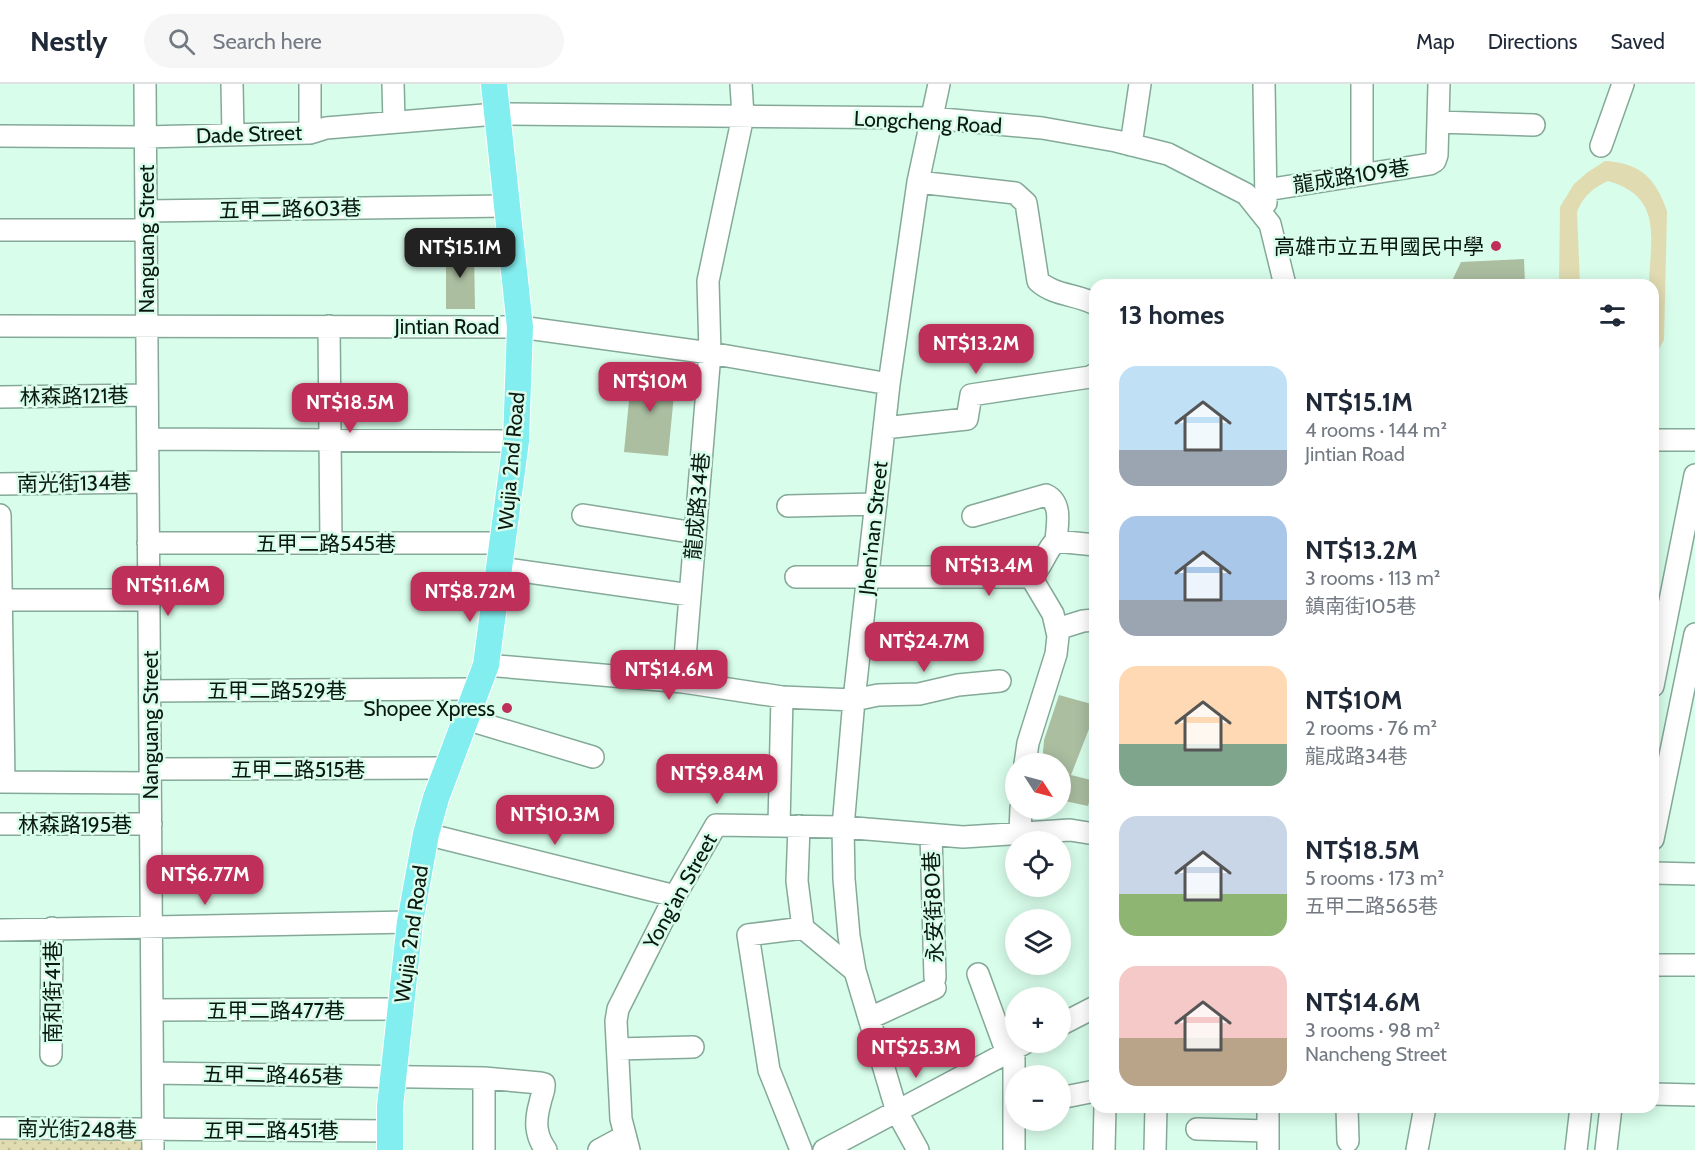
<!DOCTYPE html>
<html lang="en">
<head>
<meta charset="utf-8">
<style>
	:root { --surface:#fff; --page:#f6f6f7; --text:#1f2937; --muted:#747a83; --line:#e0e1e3; --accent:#be2f59 }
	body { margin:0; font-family:Cabin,"Noto Sans TC",sans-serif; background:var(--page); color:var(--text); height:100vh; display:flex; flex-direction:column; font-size:22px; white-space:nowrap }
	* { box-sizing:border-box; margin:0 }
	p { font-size:20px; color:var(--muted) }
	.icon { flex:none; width:33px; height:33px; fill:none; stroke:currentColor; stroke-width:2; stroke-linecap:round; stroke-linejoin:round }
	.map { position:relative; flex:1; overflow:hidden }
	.sheet { position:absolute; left:1089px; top:195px; width:570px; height:834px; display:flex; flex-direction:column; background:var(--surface); border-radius:18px; box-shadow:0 3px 15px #0003 }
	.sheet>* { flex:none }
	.needle { width:39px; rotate:126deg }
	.controls { position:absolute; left:1005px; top:669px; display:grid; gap:12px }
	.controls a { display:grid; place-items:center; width:66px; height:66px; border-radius:50%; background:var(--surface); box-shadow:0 3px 15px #0003; font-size:30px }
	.price { position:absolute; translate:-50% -51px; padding:0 14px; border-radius:12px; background:var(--accent); color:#fff; font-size:20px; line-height:39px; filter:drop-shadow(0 2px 3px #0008) }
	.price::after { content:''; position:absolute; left:50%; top:36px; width:18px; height:14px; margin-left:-9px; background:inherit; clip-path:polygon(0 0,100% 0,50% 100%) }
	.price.current { background:#222; color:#fff }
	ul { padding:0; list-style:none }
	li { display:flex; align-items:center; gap:18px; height:150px; padding:0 30px }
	li span { display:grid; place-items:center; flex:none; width:168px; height:120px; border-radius:18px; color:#555 }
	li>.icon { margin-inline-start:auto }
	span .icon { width:72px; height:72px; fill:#fffc; stroke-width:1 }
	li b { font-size:26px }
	h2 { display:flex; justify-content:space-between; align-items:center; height:72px; padding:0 30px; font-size:26px }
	header { display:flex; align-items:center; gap:36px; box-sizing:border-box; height:84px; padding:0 30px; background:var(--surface); border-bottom:2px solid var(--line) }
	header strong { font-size:28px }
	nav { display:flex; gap:33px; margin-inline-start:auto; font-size:21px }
	.search { width:420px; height:54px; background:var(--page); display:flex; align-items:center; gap:15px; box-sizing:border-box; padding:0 21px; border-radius:33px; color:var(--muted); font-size:22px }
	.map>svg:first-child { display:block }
</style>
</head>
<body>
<header>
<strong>Nestly</strong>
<div class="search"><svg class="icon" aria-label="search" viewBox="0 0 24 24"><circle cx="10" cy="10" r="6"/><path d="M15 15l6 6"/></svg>Search here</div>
<nav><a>Map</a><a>Directions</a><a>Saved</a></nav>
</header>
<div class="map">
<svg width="1695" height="1066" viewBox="0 0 1695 1066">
	<defs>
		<pattern id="park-dots" width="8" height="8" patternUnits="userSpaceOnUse" patternTransform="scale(1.5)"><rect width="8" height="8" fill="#e0dbb1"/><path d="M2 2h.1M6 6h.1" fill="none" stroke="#bfbb97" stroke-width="1.8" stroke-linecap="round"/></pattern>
	</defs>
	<rect width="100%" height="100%" fill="#d8fdeb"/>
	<path fill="#e0dbb1" d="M 1605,77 C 1641,79 1656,95 1667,127 L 1664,256 L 1653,275 L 1653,201 L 1649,201 C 1650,155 1664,113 1608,97 C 1593,104 1583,112 1577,128 L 1580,201 L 1559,201 L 1560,123 L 1574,100 L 1588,88 Z"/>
	<path fill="url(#park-dots)" d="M 0,1047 L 142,1054 L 142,1066 L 0,1066 Z"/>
	<path fill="#abbea0" d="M 446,165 L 474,165 L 475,225 L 446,225 Z
		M 1524,175 L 1525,201 L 1450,201 L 1461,178 Z
		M 632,286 L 676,290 L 668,372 L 624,368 Z
		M 1059,611 L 1095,621 L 1095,647 L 1089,645 L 1071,691 L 1095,697 L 1088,722 L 1060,716 L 1060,680 L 1042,680 L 1044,656 Z"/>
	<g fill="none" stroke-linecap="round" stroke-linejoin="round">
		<g stroke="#85a998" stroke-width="24">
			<path id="minor" d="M 145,0 L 153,1066
				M 232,0 L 233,51
				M 310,0 L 310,49
				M 393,0 L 394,38
				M 1264,0 L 1266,119
				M 1438,38 L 1534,41
				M 0,52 L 145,53 L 310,49 L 326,44 L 496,30 L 931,34 L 1042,44 L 1116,57 L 1168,70 L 1246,110 L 1270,140 L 1285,201
				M 1131,61 L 1140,0
				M 1601,62 L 1623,0
				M 1362,91 L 1362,0
				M 918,98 L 1015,109 L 1026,119 L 1038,197 C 1054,212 1077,210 1095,220
				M 1266,106 L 1430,80 L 1435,77 L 1437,71 L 1439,0
				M 146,127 L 506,122
				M 0,146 L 146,146
				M 0,242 L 520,243 L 710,269 L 889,300
				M 329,242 L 331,459
				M 0,313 L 147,311
				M 884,344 L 967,335 L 971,311 L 1090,293 L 1095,290
				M 148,355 L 516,357
				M 1653,356 L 1695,356
				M 0,400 L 148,398
				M 788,422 L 876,420
				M 0,431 L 4,698
				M 583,431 L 695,449
				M 973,432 L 1046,411 C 1063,419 1057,442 1056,457
				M 148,459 L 503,459
				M 500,484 L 690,511
				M 796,493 L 1031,493 C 1043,483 1045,467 1056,457 L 1095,461
				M 0,516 L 149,516
				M 1057,545 L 1083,537 L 1095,536
				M 486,581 L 683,598 L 782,613 L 854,616 L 878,611 L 919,610 L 958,601 L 1000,597
				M 683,598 L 710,269 L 708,197 L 743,32 L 741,0
				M 1653,602 L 1695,391
				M 150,607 L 477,605
				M 466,635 L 593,673
				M 1025,680 L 1028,659 L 1056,570 L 1058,552 L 1053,530 L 1031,493
				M 150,685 L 447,684
				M 0,698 L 150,699
				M 0,740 L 151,740
				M 779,741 L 782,613
				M 799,742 L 797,797 L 803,844
				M 1020,748 L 1021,724
				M 426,750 L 675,812
				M 931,751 L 935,894
				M 1653,755 L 1695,550
				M 1653,789 L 1695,790
				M 0,846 L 410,838
				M 1653,881 L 1695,881
				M 978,890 L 1007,969
				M 152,926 L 401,925
				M 870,934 L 935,904
				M 1060,941 L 1095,923
				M 618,965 L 693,963
				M 51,971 L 52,844
				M 153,989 L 484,994 L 540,999 L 544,1000 C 545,1007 541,1012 540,1019 C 535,1037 535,1051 546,1066
				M 484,994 L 484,1066
				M 1653,1010 L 1695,1011
				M 1060,1014 L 1095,1007
				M 1268,1023 L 1268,1066
				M 1347,1023 L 1348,1057
				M 0,1044 L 390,1047
				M 1197,1045 L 1268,1047
				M 599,1066 L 625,1052
				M 629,1066 L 621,1035 L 616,937 L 618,925 L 675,812 L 716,741 L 843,743 L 963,753 L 1070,746 L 1095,750
				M 801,1066 L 769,986 L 748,851 L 803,844 L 855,887
				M 824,1066 L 1027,958
				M 918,1066 L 897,1028 L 855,887 L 849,852 L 844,795 L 843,743 L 854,616 L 889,300 L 918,98 L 939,0
				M 1014,1066 L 1014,965
				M 1104,1066 L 1105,1023
				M 1155,1066 L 1156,1023
				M 1417,1066 L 1425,1023
				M 1576,1066 L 1581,1023
				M 1606,1066 L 1611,1023"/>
		</g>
		<g stroke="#fff" stroke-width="28">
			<path id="major" d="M 390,1066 L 390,1023 L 410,838 L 426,750 L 436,714 L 486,581 L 516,357 L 520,243 L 494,0"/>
		</g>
		<use href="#minor" stroke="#fff" stroke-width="21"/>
		<use href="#major" stroke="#83eeef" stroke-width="26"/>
	</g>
	<g fill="#be2f59" stroke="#d8fdeb" stroke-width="2">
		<circle cx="1496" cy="162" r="6"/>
		<circle cx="507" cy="624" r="6"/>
	</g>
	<g text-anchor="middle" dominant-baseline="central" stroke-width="5" stroke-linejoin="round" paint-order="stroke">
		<g font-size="21" fill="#0a1812" stroke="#d8fdeb">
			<text transform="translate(928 38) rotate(3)">Longcheng Road</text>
			<text transform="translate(249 50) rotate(-2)">Dade Street</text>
			<text transform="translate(1351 92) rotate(-9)">龍成路109巷</text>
			<text transform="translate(290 125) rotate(-1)">五甲二路603巷</text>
			<text transform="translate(146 155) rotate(-90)">Nanguang Street</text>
			<text x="447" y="242">Jintian Road</text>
			<text transform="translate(74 312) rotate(-1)">林森路121巷</text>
			<text transform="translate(511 377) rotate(-85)">Wujia 2nd Road</text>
			<text transform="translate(74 399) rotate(-1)">南光街134巷</text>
			<text transform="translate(697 422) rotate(-85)">龍成路34巷</text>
			<text transform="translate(873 444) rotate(-84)">Jhen'nan Street</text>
			<text x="326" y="459">五甲二路545巷</text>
			<text x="277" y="606">五甲二路529巷</text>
			<text transform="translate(150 641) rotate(-90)">Nanguang Street</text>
			<text x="298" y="685">五甲二路515巷</text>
			<text x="75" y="740">林森路195巷</text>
			<text transform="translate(680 807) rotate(-61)">Yong'an Street</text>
			<text transform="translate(933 823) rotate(-92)">永安街80巷</text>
			<text transform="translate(411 850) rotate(-82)">Wujia 2nd Road</text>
			<text transform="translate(52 908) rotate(-90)">南和街41巷</text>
			<text x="276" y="926">五甲二路477巷</text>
			<text transform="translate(273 991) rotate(1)">五甲二路465巷</text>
			<text transform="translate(77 1045) rotate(1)">南光街248巷</text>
			<text x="271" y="1046">五甲二路451巷</text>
		</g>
		<g font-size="21" fill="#0a1812" stroke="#d8fdeb" text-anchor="end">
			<text x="1484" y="162">高雄市立五甲國民中學</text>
			<text x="495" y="624">Shopee Xpress</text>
		</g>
	</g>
</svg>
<div class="controls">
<a><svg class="needle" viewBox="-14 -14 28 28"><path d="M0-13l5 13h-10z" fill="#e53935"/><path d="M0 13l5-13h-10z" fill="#747a83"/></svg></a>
<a><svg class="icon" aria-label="locate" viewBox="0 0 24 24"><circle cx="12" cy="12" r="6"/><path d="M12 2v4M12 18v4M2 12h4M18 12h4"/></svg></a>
<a><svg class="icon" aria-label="layers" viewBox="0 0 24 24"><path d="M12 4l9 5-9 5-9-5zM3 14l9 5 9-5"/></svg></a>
<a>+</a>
<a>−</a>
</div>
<b class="price current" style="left:460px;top:195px">NT$15.1M</b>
<b class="price" style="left:976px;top:291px">NT$13.2M</b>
<b class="price" style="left:650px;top:329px">NT$10M</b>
<b class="price" style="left:350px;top:350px">NT$18.5M</b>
<b class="price" style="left:989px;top:513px">NT$13.4M</b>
<b class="price" style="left:168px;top:533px">NT$11.6M</b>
<b class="price" style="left:470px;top:539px">NT$8.72M</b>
<b class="price" style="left:924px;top:589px">NT$24.7M</b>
<b class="price" style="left:669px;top:617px">NT$14.6M</b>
<b class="price" style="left:717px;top:721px">NT$9.84M</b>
<b class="price" style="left:555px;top:762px">NT$10.3M</b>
<b class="price" style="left:205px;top:822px">NT$6.77M</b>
<b class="price" style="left:916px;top:995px">NT$25.3M</b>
<section class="sheet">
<h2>13 homes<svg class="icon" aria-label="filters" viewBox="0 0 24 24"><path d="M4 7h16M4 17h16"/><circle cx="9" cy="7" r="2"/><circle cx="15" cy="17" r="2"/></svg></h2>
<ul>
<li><span style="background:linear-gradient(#bfe0f5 70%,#9aa5b1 0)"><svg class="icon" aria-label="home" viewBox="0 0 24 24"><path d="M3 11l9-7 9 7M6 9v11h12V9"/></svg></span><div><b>NT$15.1M</b><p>4 rooms · 144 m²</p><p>Jintian Road</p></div></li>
<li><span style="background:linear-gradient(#a9c7e8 70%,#9aa5b1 0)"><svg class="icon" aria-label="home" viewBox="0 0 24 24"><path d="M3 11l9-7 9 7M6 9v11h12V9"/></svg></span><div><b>NT$13.2M</b><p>3 rooms · 113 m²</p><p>鎮南街105巷</p></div></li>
<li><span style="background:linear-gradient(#ffd9b3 65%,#7fa58c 0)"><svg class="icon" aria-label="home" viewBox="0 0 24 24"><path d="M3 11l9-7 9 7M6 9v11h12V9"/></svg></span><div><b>NT$10M</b><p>2 rooms · 76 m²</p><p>龍成路34巷</p></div></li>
<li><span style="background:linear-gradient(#c9d6e8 65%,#8fb573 0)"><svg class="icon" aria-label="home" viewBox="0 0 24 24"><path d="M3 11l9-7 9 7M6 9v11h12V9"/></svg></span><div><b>NT$18.5M</b><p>5 rooms · 173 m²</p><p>五甲二路565巷</p></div></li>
<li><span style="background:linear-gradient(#f6c9c9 60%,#b9a48a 0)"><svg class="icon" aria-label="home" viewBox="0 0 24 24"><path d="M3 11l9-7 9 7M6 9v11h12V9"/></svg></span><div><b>NT$14.6M</b><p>3 rooms · 98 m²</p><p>Nancheng Street</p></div></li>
</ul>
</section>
</div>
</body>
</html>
